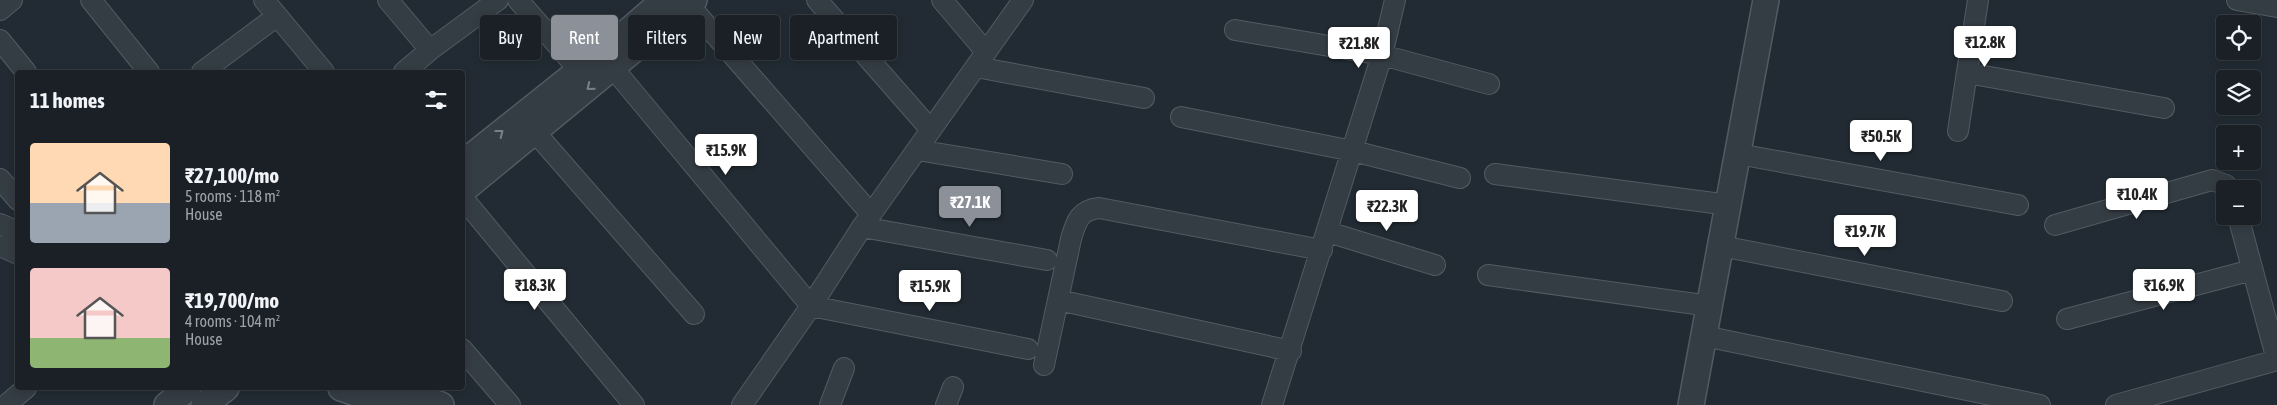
<!DOCTYPE html>
<html lang="en">
<head>
<meta charset="utf-8">
<style>
	:root { --surface:#1a2026; --page:#23282e; --text:#f1f3f6; --muted:#9fa3a7; --line:#383e43; --accent:#8c9099 }
	body { margin:0; font-family:"Asap Condensed",sans-serif; background:var(--page); color:var(--text); height:100vh; display:flex; flex-direction:column; font-size:19px; white-space:nowrap }
	* { box-sizing:border-box; margin:0 }
	p { font-size:16px; color:var(--muted) }
	.icon { flex:none; width:28px; height:28px; fill:none; stroke:currentColor; stroke-width:2; stroke-linecap:round; stroke-linejoin:round }
	.map { position:relative; flex:1; overflow:hidden }
	.panel { position:absolute; left:15px; top:70px; width:450px; height:320px; display:flex; flex-direction:column; background:var(--surface); border-radius:5px; box-shadow:0 2px 8px #0003,0 0 0 1px var(--line) }
	.panel>* { flex:none }
	.guide { position:absolute; left:480px; top:15px; width:475px; height:45px; display:flex; gap:10px }
	.controls { position:absolute; left:2216px; top:15px; display:grid; gap:10px }
	.controls a { display:grid; place-items:center; width:45px; height:45px; border-radius:5px; background:var(--surface); box-shadow:0 2px 8px #0003,0 0 0 1px var(--line); font-size:25px }
	.price { position:absolute; translate:-50% -42px; padding:0 11px; border-radius:5px; background:#fff; color:#222; font-size:16px; line-height:32px; filter:drop-shadow(0 1px 2px #0008) }
	.price::after { content:''; position:absolute; left:50%; top:30px; width:15px; height:11px; margin-left:-8px; background:inherit; clip-path:polygon(0 0,100% 0,50% 100%) }
	.price.current { background:var(--accent); color:#fff }
	ul { padding:0; list-style:none }
	li { display:flex; align-items:center; gap:15px; height:125px; padding:0 15px }
	li span { display:grid; place-items:center; flex:none; width:140px; height:100px; border-radius:5px; color:#555 }
	li>.icon { margin-inline-start:auto }
	span .icon { width:60px; height:60px; fill:#fffc; stroke-width:1 }
	li b { font-size:21px }
	h2 { display:flex; justify-content:space-between; align-items:center; height:60px; padding:0 15px; font-size:21px }
	.pill { padding:0 18px; border-radius:5px; background:var(--surface); box-shadow:0 2px 8px #0003,0 0 0 1px var(--line); font-size:18px; line-height:45px }
	.pill.current { background:var(--accent); color:#fff }
	.map>svg:first-child { display:block }
</style>
</head>
<body>
<div class="map">
<svg width="2277" height="405" viewBox="0 0 2277 405">
	<rect width="100%" height="100%" fill="#222b33"/>
	<g fill="none" stroke-linecap="round" stroke-linejoin="round">
		<g stroke="#525b62" stroke-width="22">
			<path id="minor" d="M 91,0 L 149,72
				M 264,0 L 324,72
				M 388,0 L 430,50
				M 518,0 L 579,70
				M 817,0 L 931,130
				M 942,0 L 986,52
				M 2237,0 L 2277,7
				M 689,5 L 871,214
				M 0,10 L 12,0
				M 1235,30 L 1382,55 L 1489,84
				M 0,40 L 26,72
				M 976,67 L 1144,98
				M 613,68 L 811,306 L 1028,349
				M 202,72 L 277,16
				M 404,72 L 430,50 L 498,0
				M 1967,73 L 2164,108
				M 1181,117 L 1353,151 L 1460,178
				M 534,131 L 694,314
				M 1958,131 L 1978,0
				M 917,150 L 1062,174
				M 1738,154 L 2018,205
				M 1495,174 L 1729,205
				M 0,179 L 18,200
				M 462,197 L 634,405
				M 2238,216 L 2277,360
				M 0,224 L 18,232
				M 2055,225 L 2212,180 L 2226,185 L 2229,189
				M 862,227 L 1047,260
				M 1328,232 L 1435,265
				M 0,246 L 18,254
				M 1721,246 L 2002,301
				M 1488,275 L 1710,306
				M 1058,300 L 1291,351
				M 2067,319 L 2252,270
				M 1704,336 L 2040,405
				M 462,349 L 510,405
				M 1044,365 L 1071,239 C 1076,222 1079,210 1099,208 L 1322,250
				M 6,405 L 26,388
				M 742,405 L 811,306 L 862,227 L 1023,0
				M 830,405 L 844,368
				M 946,405 L 953,387
				M 1272,405 L 1382,55 L 1395,0
				M 2116,405 L 2277,360"/>
		</g>
		<g stroke="#525b62" stroke-width="28">
			<path id="tertiary" d="M 462,164 L 620,38 L 664,0
				M 462,191 L 694,0
				M 341,388 L 390,405
				M 393,388 L 441,405
				M 167,405 L 188,388
				M 204,405 L 226,388
				M 1691,405 L 1766,0"/>
		</g>
		<use href="#minor" stroke="#353d44" stroke-width="20"/>
		<use href="#tertiary" stroke="#353d44" stroke-width="25"/>
	</g>
	<defs><path id="oneway-chevron" d="M-2-3.5L2.5 0L-2 3.5" fill="none" stroke-width="1.6" stroke-linecap="round" stroke-linejoin="round" transform="scale(1.25)"/></defs>
	<g stroke="#788189">
		<use href="#oneway-chevron" transform="translate(590 87) rotate(141)"/>
		<use href="#oneway-chevron" transform="translate(500 133) rotate(-38)"/>
	</g>
</svg>
<div class="controls">
<a><svg class="icon" aria-label="locate" viewBox="0 0 24 24"><circle cx="12" cy="12" r="6"/><path d="M12 2v4M12 18v4M2 12h4M18 12h4"/></svg></a>
<a><svg class="icon" aria-label="layers" viewBox="0 0 24 24"><path d="M12 4l9 5-9 5-9-5zM3 14l9 5 9-5"/></svg></a>
<a>+</a>
<a>−</a>
</div>
<b class="price" style="left:1985px;top:68px">₹12.8K</b>
<b class="price" style="left:1359px;top:69px">₹21.8K</b>
<b class="price" style="left:1881px;top:162px">₹50.5K</b>
<b class="price" style="left:726px;top:176px">₹15.9K</b>
<b class="price" style="left:2137px;top:220px">₹10.4K</b>
<b class="price current" style="left:970px;top:228px">₹27.1K</b>
<b class="price" style="left:1387px;top:232px">₹22.3K</b>
<b class="price" style="left:1865px;top:257px">₹19.7K</b>
<b class="price" style="left:535px;top:311px">₹18.3K</b>
<b class="price" style="left:2164px;top:311px">₹16.9K</b>
<b class="price" style="left:930px;top:312px">₹15.9K</b>
<div class="guide">
<a class="pill">Buy</a>
<a class="pill current">Rent</a>
<a class="pill">Filters</a>
<a class="pill">New</a>
<a class="pill">Apartment</a>
</div>
<section class="panel">
<h2>11 homes<svg class="icon" aria-label="filters" viewBox="0 0 24 24"><path d="M4 7h16M4 17h16"/><circle cx="9" cy="7" r="2"/><circle cx="15" cy="17" r="2"/></svg></h2>
<ul>
<li><span style="background:linear-gradient(#ffd9b3 60%,#9aa5b1 0)"><svg class="icon" aria-label="home" viewBox="0 0 24 24"><path d="M3 11l9-7 9 7M6 9v11h12V9"/></svg></span><div><b>₹27,100/mo</b><p>5 rooms · 118 m²</p><p>House</p></div></li>
<li><span style="background:linear-gradient(#f6c9c9 70%,#8fb573 0)"><svg class="icon" aria-label="home" viewBox="0 0 24 24"><path d="M3 11l9-7 9 7M6 9v11h12V9"/></svg></span><div><b>₹19,700/mo</b><p>4 rooms · 104 m²</p><p>House</p></div></li>
</ul>
</section>
</div>
</body>
</html>
